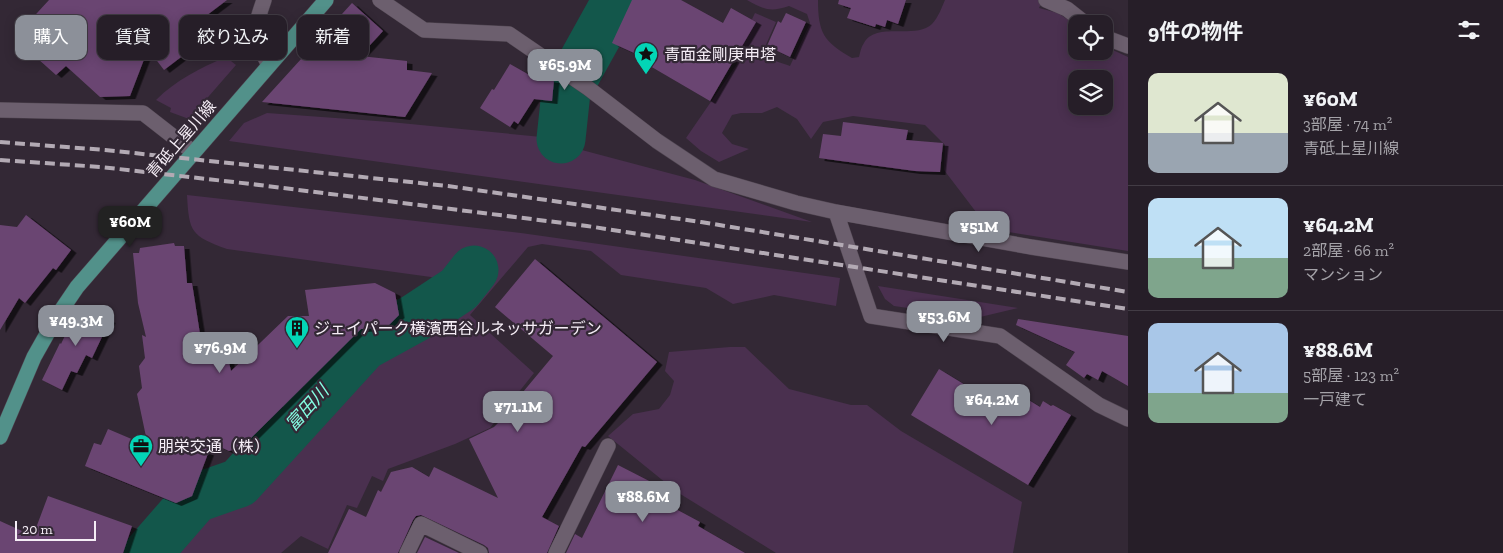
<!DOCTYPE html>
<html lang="ja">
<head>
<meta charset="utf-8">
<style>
	:root { --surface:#261e28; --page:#322b34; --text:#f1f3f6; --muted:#a4a2a8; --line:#423c45; --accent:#8c9099 }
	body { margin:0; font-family:"Zilla Slab","Noto Sans JP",serif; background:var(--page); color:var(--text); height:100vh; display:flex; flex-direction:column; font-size:19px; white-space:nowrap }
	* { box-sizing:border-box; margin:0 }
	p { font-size:16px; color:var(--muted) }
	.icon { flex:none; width:28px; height:28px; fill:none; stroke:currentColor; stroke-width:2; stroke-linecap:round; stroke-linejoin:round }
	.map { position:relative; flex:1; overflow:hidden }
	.side { display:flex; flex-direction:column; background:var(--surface); width:375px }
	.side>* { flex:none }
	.banner { position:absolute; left:15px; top:15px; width:475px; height:45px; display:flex; gap:10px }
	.buttons { position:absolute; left:1068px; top:15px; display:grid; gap:10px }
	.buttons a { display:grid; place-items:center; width:45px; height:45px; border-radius:10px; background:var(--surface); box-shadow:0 2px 12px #0003,0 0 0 1px var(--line); font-size:25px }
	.scale { position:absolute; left:15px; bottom:12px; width:81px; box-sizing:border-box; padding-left:5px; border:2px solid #f5edf6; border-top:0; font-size:14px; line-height:18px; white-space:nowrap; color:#f5edf6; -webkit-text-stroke:4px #332835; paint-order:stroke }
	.price { position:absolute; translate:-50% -42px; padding:0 11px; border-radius:10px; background:var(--accent); color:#fff; font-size:16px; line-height:32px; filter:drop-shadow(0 1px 2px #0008) }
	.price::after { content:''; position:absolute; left:50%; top:30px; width:15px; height:11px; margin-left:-8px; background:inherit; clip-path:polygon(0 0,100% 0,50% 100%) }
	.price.active { background:#222; color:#fff }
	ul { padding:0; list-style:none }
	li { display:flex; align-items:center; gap:15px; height:125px; padding:0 20px }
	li+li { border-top:1px solid var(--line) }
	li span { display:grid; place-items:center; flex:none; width:140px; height:100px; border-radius:10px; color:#555 }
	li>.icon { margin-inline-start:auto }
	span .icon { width:60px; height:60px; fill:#fffc; stroke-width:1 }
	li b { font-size:21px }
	h2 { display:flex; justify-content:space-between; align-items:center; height:60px; padding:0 20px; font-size:21px }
	.tag { padding:0 18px; border-radius:10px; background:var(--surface); box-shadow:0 2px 12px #0003,0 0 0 1px var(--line); font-size:18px; line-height:45px }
	.tag.active { background:var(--accent); color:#fff }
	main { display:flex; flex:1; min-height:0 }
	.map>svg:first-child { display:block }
</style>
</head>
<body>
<main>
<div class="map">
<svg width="1128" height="553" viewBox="0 0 1128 553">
	<defs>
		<filter id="shadow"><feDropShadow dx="5.5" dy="3" stdDeviation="0" flood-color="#0009"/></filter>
	</defs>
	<rect width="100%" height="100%" fill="#332835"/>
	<path fill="#4a304f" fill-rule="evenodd" d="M 747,0 L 818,0 C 818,33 824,42 852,58 L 859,57 C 860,53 861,47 864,43 C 876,21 915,40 932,24 C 938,18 942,7 945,0 L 1043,0 L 1039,8 L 1058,13 L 1076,25 L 1076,51 L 1104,51 L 1104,46 L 1128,57 L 1128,251 L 989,229 L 944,170 L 945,145 L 925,125 L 853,116 L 823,122 L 811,139 L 797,119 L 777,107 L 762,113 L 741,113 L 732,115 L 722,133 L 732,144 L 749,149 L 719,162 L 701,151 L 686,138 L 737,64 L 736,52 L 755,13 L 776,22 L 764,49 C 769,61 779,62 790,66 L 810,23 L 807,14 L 789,6 C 771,12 764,10 747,0 ZM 1076,79 L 1104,79 L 1104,106 L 1076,106 Z
		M 226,57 L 236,65 L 189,119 L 170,112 L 171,108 L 156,100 C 176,80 200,68 226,57 Z
		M 267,113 L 390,122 L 552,138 L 578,149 L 695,180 L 812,222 L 229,141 L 244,123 Z
		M 187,195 L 521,233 L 840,278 L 836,306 L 774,295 L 733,304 L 706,288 L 621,275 L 591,251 L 542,244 L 528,247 L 470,315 L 534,373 L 490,428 L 455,444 L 388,469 L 383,481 L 372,476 L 357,508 L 347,505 L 328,549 L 301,536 L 281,553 L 157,553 L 198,503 L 241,487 L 370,348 L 411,331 L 442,310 L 462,308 L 466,297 L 431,277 L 227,249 C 191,236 189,232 187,195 Z
		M 878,286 L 1018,308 L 976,318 L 894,306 L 885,299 Z
		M 730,347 L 745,347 L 789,389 L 851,405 L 867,405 L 901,431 L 1022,502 L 1013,553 L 776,553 L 677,492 L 608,436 L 633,414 L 659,409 L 670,395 L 674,381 L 665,371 L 669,352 Z"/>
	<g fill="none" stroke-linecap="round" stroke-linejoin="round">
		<path stroke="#13574b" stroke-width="49" d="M 561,139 L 566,92 L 617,0
			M 148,553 L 196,498 L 239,483 L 364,346 L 415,318 L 459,289 L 474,270"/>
	</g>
	<path fill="#6b4572" filter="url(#shadow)" d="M 49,0 L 227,0 L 182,34 L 193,48 L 164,70 L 148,49 L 130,96 L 100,97 L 66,66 L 56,75 L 19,42 L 30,30 L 26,25 Z
		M 632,0 L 681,0 L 723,23 L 731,8 L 756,22 L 710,101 L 650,66 L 654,62 L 612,43 Z
		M 839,0 L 906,0 L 898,24 L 887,20 L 885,27 L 876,24 L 875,27 L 847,18 L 851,8 L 838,4 Z
		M 352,3 L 383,31 L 360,56 L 407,61 L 407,70 L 432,73 L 405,117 L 262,102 Z
		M 786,13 L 806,22 L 790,57 L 767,46 L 778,21 L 781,23 Z
		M 510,64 L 533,77 L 554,80 L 552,101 L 534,99 L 518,124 L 514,121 L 510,127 L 480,108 L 492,89 L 494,90 Z
		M 843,122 L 908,130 L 906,140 L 943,143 L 940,172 L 915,171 L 819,158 L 823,134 L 841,136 Z
		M 26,215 L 71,250 L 56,270 L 53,268 L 25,303 L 19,298 L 0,330 L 0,225 L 17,227 Z
		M 174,243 L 175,246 L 184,246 L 187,283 L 192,283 L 200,334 L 212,333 L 214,342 L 224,341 L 231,371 L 288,316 L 309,316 L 305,290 L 375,283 L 395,293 L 399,315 L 387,327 L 361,329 L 242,447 L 229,451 L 212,443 L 192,496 L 176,503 L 85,466 L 94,443 L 101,445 L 108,429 L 148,446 L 137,394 L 142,388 L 139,366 L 145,358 L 142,335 L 146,337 L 138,303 L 133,253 L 139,253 L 140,248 Z
		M 535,259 L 657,362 L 585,447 L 582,446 L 542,517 L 559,526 L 547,553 L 489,553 L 488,548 L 484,545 L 421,515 L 416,516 L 413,520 L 398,553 L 328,553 L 349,509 L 366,517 L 378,490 L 381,492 L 391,472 L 412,467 L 429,477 L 434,467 L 498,498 L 469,439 L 494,427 L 515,406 L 513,404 L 553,356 L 495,307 Z
		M 81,308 L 110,320 L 92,358 L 86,355 L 77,373 L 71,371 L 62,390 L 42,380 L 60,343 L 61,344 L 72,321 L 74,322 Z
		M 1018,319 L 1128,336 L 1128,386 L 1102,371 L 1098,380 L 1087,374 L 1084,378 L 1066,365 L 1075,352 L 1016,325 Z
		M 939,369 L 1011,413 L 1022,396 L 1040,407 L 1043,401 L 1051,406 L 1053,405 L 1071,415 L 1028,485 L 911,415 Z
		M 618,465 L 655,484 L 654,486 L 660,489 L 658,493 L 675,501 L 672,507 L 700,522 L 698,526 L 745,553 L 566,553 L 575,534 L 582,538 Z
		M 48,496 L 132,526 L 123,553 L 0,553 L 0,521 L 33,536 Z
		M 425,537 L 459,553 L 417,553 Z"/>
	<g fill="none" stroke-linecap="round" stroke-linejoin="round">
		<g stroke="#4f4550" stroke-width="16">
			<path id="minor" d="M 264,0 C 253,31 253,36 269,65
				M 380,0 L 424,30 L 509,34 L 588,88 L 657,141 L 714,179 L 796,203 L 836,212 L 1031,247 L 1128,262
				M 1046,0 L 1067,9 L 1086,24
				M 1104,37 L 1128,46
				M 0,110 L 143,113 L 193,152
				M 836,212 L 871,316 L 1000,336 L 1099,405 L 1128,419
				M 407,553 L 421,524 L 480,553
				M 556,553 L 608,446"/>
		</g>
		<g stroke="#4f4550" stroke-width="16">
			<path id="major" d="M 0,437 L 34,357 L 56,318 L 77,287 L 326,0"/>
		</g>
		<use href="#minor" stroke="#6c5f6e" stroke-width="15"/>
		<use href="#major" stroke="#52918a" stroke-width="15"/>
		<path stroke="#b3aab4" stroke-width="4" stroke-dasharray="10 5" stroke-linecap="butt" d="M 0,142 L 105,150 L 448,186 L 701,222 L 1128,292
			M 0,160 L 101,167 L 251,184 L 587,226 L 1128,309"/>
	</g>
	<defs>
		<g id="sight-pin" transform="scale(1.25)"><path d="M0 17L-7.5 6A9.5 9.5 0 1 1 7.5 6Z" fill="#03d5b6" stroke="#332835"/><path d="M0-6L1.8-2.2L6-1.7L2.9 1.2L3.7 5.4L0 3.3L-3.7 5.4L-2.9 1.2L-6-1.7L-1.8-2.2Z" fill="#111"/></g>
		<g id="building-pin" transform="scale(1.25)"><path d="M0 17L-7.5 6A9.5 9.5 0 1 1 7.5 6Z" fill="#03d5b6" stroke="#332835"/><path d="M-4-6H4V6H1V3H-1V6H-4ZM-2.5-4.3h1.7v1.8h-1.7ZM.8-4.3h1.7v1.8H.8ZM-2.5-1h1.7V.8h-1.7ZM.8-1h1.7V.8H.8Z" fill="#111"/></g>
		<g id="office-pin" transform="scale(1.25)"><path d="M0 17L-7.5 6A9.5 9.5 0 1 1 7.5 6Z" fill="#03d5b6" stroke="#332835"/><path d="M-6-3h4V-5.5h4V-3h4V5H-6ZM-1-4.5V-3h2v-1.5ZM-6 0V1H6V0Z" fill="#111"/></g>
	</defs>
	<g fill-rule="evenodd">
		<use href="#sight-pin" x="646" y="54"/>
		<use href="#building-pin" x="297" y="328"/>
		<use href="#office-pin" x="141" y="446"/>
	</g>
	<g text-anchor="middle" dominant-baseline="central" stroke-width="4.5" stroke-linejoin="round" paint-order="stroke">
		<g font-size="16" fill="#f5edf6" stroke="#332835" text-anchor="start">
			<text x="664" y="54">青面金剛庚申塔</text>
			<text x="314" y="328">ジェイパーク横濱西谷ルネッサガーデン</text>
			<text x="158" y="446">朋栄交通（株）</text>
		</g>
		<g font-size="16" fill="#f5edf6" stroke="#332835">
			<text transform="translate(181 139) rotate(-49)">青砥上星川線</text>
		</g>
		<g font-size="18" font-style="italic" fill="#84fde2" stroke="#332835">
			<text transform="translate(307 408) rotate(-48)">富田川</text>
		</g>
	</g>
</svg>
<div class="buttons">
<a><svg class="icon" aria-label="locate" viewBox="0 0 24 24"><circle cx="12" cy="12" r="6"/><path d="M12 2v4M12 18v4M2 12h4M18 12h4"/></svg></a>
<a><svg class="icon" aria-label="layers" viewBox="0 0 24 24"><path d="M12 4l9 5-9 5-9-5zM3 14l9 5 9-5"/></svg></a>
</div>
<div class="scale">20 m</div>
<b class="price" style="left:565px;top:91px">¥65.9M</b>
<b class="price active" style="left:130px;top:248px">¥60M</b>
<b class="price" style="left:979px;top:253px">¥51M</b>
<b class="price" style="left:944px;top:343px">¥53.6M</b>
<b class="price" style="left:76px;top:347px">¥49.3M</b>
<b class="price" style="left:220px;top:374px">¥76.9M</b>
<b class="price" style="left:992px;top:426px">¥64.2M</b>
<b class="price" style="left:518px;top:433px">¥71.1M</b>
<b class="price" style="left:643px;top:523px">¥88.6M</b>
<div class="banner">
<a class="tag active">購入</a>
<a class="tag">賃貸</a>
<a class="tag">絞り込み</a>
<a class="tag">新着</a>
</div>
</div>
<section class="side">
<h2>9件の物件<svg class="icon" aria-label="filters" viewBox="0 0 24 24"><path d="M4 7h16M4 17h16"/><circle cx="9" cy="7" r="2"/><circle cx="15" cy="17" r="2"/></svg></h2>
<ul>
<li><span style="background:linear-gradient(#dfe7d0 60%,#9aa5b1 0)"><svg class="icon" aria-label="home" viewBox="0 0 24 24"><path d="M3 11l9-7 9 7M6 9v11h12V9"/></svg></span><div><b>¥60M</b><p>3部屋 · 74 m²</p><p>青砥上星川線</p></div></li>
<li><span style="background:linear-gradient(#bfe0f5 60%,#7fa58c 0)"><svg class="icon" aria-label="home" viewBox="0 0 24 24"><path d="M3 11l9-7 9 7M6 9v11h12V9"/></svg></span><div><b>¥64.2M</b><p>2部屋 · 66 m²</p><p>マンション</p></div></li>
<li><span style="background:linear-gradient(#a9c7e8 70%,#7fa58c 0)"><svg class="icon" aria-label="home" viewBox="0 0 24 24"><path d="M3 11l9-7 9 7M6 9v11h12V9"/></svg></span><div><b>¥88.6M</b><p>5部屋 · 123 m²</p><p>一戸建て</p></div></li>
</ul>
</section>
</main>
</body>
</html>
